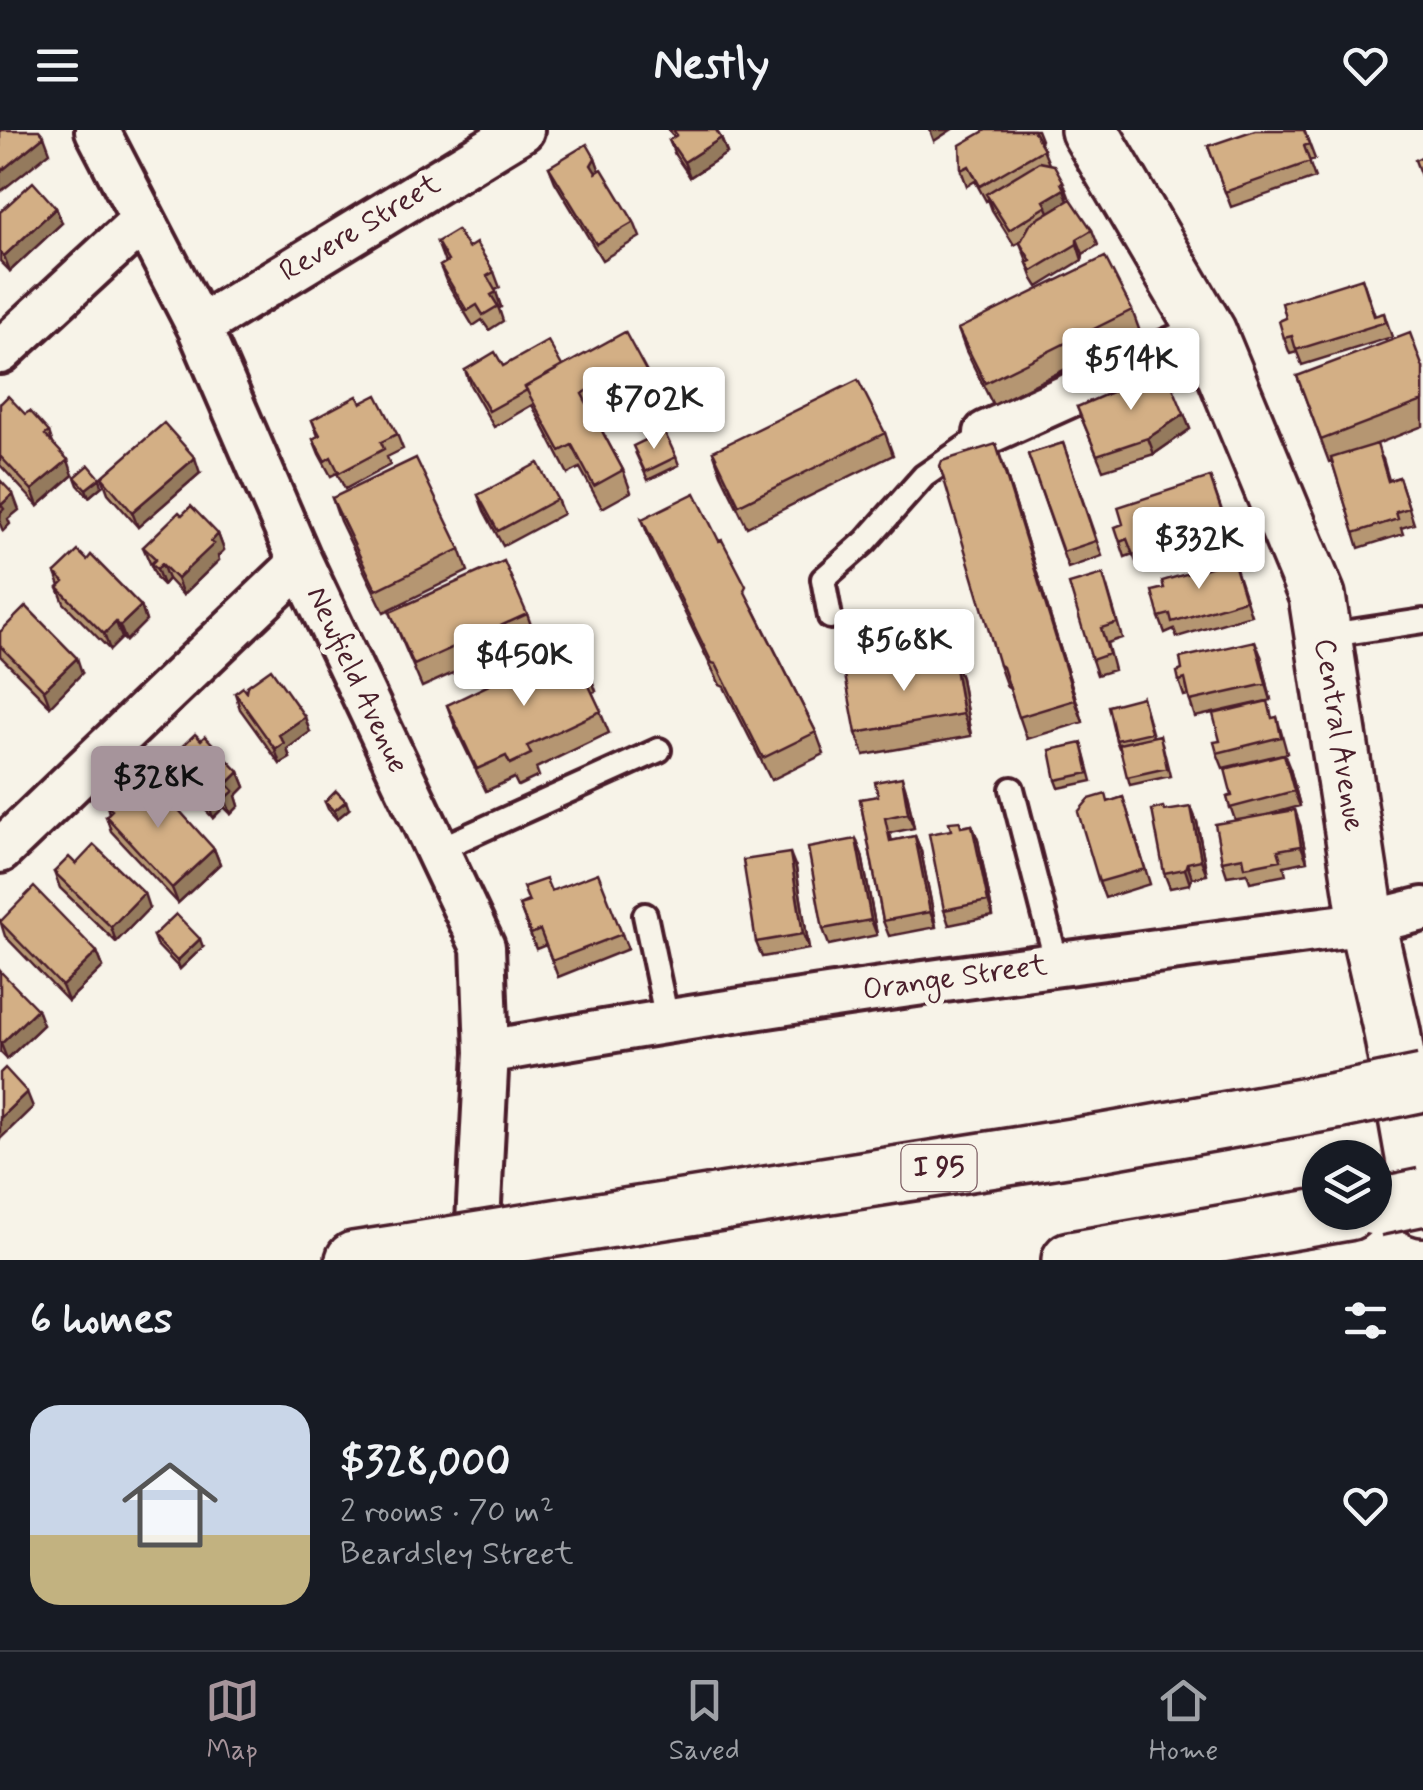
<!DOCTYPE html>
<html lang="en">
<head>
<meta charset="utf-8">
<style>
	:root { --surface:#171b24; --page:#242831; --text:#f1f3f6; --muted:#9ea1a6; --line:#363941; --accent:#a6949b }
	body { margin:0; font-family:Mynerve,sans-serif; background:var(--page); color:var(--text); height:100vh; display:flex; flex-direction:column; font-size:38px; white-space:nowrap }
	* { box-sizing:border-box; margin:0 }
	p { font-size:32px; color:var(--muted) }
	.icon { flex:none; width:55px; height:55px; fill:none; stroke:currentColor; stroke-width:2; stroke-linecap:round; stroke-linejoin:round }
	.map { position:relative; height:1130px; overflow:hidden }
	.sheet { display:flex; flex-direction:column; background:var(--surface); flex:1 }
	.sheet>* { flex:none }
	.controls { position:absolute; left:1302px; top:1010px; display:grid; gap:20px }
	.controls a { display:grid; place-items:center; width:90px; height:90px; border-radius:50%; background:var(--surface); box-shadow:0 2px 8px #0004; font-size:50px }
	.price { position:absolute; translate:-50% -85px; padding:0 22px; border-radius:10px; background:#fff; color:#222; font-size:32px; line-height:65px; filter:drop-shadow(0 2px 5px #0008) }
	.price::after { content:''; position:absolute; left:50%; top:60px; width:30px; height:22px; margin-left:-15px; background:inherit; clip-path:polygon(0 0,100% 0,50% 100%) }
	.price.selected { background:var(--accent); color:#111 }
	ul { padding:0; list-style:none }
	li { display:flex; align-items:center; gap:30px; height:250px; padding:0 30px }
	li+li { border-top:2px solid var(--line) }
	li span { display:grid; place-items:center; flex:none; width:280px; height:200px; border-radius:30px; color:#555 }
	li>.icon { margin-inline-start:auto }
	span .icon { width:120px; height:120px; fill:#fffc; stroke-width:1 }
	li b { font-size:42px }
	h2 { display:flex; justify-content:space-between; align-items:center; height:120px; padding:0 30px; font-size:42px }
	header { display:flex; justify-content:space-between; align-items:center; height:130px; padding:0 30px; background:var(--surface); font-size:45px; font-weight:800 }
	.dock { display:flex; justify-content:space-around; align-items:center; height:140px; border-top:2px solid var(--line); background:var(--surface); font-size:28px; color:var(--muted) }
	.dock a { display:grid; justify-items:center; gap:5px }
	.dock .selected { color:var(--accent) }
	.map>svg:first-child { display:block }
</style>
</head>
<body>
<header><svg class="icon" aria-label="menu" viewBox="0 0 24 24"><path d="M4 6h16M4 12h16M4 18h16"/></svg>Nestly<svg class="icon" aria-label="heart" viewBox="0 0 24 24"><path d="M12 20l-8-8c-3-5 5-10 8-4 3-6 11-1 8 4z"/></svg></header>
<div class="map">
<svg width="1423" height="1130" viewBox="0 0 1423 1130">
	<rect width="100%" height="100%" fill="#f7f3e8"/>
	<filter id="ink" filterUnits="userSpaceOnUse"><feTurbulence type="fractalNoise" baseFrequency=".01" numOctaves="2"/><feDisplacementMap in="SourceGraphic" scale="20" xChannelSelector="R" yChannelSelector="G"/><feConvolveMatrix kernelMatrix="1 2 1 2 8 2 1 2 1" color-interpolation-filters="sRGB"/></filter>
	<g filter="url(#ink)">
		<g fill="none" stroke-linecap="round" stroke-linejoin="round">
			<g stroke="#4a1f2b" stroke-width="30">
				<path id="lane" d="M 830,487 L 823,449 L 866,411 L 924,346 L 986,303
					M 1324,506 L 1423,491
					M 1012,659 L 1057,834
					M 437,720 L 659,620
					M 645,785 L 667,890"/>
			</g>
			<g stroke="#4a1f2b" stroke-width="50">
				<path id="street" d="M 97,0 L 199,197 L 301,433 L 483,817 L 487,922 L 476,1130
					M 199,197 L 522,0
					M 0,222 L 142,91
					M 986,303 L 1208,203
					M 0,721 L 301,433
					M 487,922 C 779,870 1073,832 1367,793 L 1423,779"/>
			</g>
			<g stroke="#4a1f2b" stroke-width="62">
				<path id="secondary" d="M 1089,0 L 1208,203 L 1317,466 L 1367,793 L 1392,902 L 1423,1078"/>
			</g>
			<g stroke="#4a1f2b" stroke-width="62">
				<path id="highway" d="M 536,1101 L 1104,1012 L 1341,970
					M 354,1130 L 406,1122
					M 1070,1130 L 1348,1082"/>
			</g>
			<use href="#lane" stroke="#f7f3e8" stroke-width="22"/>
			<use href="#street" stroke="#f7f3e8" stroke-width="42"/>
			<use href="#secondary" stroke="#f7f3e8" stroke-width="55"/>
			<use href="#highway" stroke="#f7f3e8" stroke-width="55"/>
			<g stroke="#4a1f2b" stroke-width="62" stroke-linecap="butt">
				<path id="highway-bridge" d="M 1341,970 L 1423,953
					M 1375,1077 L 1423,1067
					M 406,1122 L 536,1101"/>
			</g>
			<use href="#highway-bridge" stroke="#f7f3e8" stroke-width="55"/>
		</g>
		<path fill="#b59672" stroke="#4a1f2b" stroke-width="2.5" d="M 669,0 L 716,0 L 721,8 L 727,23 L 690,47 L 675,25 L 669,10 L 674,7 Z
			M 986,0 L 1037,0 L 1041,10 L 1040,12 L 1049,34 L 1063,51 L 1069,67 L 1067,68 L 1068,71 L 1092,100 L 1098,115 L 1083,124 L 1082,130 L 1038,157 L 1033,149 L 1027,133 L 1028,133 L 1020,113 L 1022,111 L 1014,115 L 992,80 L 988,69 L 986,71 L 975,51 L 967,56 L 961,40 Z
			M 1304,0 L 1315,29 L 1309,31 L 1315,48 L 1231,77 L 1208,16 Z
			M 595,28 L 599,40 L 634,92 L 640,107 L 602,130 L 555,52 L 549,37 Z
			M 56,78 L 62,93 L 10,141 L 0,131 L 0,82 Z
			M 437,112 L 468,118 L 494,142 L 500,158 L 495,160 L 501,177 L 499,179 L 503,191 L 489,200 L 482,190 L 473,196 L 446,151 L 440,136 L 445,133 Z
			M 1362,148 L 1375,186 L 1384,183 L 1392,207 L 1302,235 L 1297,222 L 1290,224 L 1284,208 L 1286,188 Z
			M 1132,180 L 1140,202 L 993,275 L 966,221 L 958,199 Z
			M 503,236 L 562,236 L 651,250 L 659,272 L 612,298 L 602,280 L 593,284 L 623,340 L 631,362 L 602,378 L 580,338 L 568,344 L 532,275 L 494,297 L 470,255 L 465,240 Z
			M 1423,238 L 1423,296 L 1374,315 L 1383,329 L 1389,350 L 1399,347 L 1414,394 L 1401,398 L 1403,404 L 1359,418 L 1332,331 L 1329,332 L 1297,246 Z
			M 361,273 L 397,304 L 403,319 L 387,327 L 390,335 L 345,359 L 337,343 L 331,346 L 319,324 L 313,309 L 318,306 L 312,290 Z
			M 0,274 L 25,284 L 49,302 L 53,314 L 73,345 L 38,376 L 0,335 Z
			M 1077,277 L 1184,284 L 1190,299 L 1154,324 L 1103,340 Z
			M 885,303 L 893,325 L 747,397 L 721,344 L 713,321 Z
			M 1063,313 L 1102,426 L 1068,438 L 1028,324 Z
			M 636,324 L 676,327 L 679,335 L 648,350 Z
			M 1004,337 L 1083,592 L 1027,609 L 1010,559 L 1007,557 L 999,535 Z
			M 200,343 L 138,397 L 108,363 L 102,347 Z
			M 75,347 L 102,356 L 89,367 L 78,355 Z
			M 1210,347 L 1232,409 L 1139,440 L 1133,424 L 1125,427 L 1120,412 L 1123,394 Z
			M 478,365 L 557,369 L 563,384 L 503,416 L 484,381 Z
			M 332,368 L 460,419 L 468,441 L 384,482 L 340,391 Z
			M 182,385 L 218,404 L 224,420 L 218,426 L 219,430 L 183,465 L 168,449 L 163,455 L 157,449 L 143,417 Z
			M 642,389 L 754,479 L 816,602 L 824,624 L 771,650 L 724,557 L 720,555 L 650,411 Z
			M 87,430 L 141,476 L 146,491 L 126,511 L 122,508 L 110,520 L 64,473 L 58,458 L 60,456 L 55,443 Z
			M 1233,430 L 1251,485 L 1177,507 L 1174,499 L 1165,503 L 1159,487 L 1164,458 Z
			M 1108,460 L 1122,508 L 1107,513 L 1114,540 L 1097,545 L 1092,530 Z
			M 390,482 L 527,484 L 535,506 L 422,557 Z
			M 0,502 L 82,543 L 50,576 L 0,526 Z
			M 953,526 L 961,548 L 971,606 L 864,625 L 856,603 Z
			M 1261,526 L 1271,570 L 1195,587 L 1188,565 L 1184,566 L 1179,551 Z
			M 584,529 L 596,561 L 592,562 L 609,603 L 536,638 L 539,646 L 518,656 L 514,648 L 486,661 L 455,597 L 447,575 Z
			M 246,561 L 310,602 L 287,619 L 290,628 L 280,634 L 240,579 L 235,563 Z
			M 1142,567 L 1153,606 L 1162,613 L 1170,646 L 1130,655 L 1120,618 L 1119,618 L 1116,610 Z
			M 1277,587 L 1287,623 L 1223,638 L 1217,623 L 1220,611 Z
			M 201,610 L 239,642 L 245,657 L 236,666 L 239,676 L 231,684 L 224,677 L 213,688 L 173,645 L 168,630 Z
			M 1082,613 L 1092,651 L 1059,658 L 1056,650 Z
			M 1290,639 L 1300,676 L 1271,684 L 1300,695 L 1307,731 L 1284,736 L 1286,745 L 1250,752 L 1247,743 L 1227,746 L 1222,731 L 1235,690 L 1227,667 Z
			M 135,656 L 214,719 L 220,734 L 178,773 L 111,701 L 106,686 L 109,683 L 107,676 Z
			M 907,663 L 914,698 L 890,703 L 892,711 L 915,706 L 921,721 L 936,797 L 889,806 L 883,791 L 860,669 Z
			M 1123,667 L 1150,754 L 1105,768 L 1099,752 L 1108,672 Z
			M 325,672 L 349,679 L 337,689 L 328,679 Z
			M 1165,681 L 1197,692 L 1207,745 L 1192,748 L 1190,754 L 1170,758 L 1164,743 Z
			M 972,695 L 978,710 L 993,786 L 949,795 L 944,780 L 963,697 Z
			M 856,709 L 862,725 L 877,805 L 829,815 L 823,799 Z
			M 76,734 L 149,778 L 116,812 L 60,758 L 54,742 Z
			M 796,738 L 809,819 L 762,827 L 756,812 Z
			M 551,761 L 622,804 L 628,819 L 558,847 L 546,815 L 536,819 L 519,775 Z
			M 0,790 L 97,822 L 103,837 L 68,871 L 5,806 Z
			M 153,806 L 203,817 L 180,839 L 156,814 Z
			M 0,841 L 43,895 L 7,929 L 0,922 Z"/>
		<path fill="#947a5d" stroke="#4a1f2b" stroke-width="2.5" d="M 930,0 L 951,0 L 934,11 Z
			M 44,6 L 50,22 L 0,62 L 0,42 Z
			M 721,8 L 727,23 L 690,47 L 684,32 Z
			M 595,28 L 601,44 L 597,50 L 591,35 Z
			M 1064,59 L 1069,74 L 1051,86 L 1044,71 Z
			M 56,78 L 62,93 L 10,141 L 4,126 Z
			M 1077,109 L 1083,124 L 1082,130 L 1077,114 Z
			M 496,162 L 501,177 L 499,179 L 491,165 Z
			M 1184,284 L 1190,299 L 1154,324 L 1148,308 Z
			M 996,314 L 1004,337 L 1083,592 L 1075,570 Z
			M 195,328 L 200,343 L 138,397 L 132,382 Z
			M 68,330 L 73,345 L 38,376 L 32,360 Z
			M 100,348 L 102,356 L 89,367 L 86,359 Z
			M 13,364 L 19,380 L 8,389 L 10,394 L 3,401 L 0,394 L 1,375 Z
			M 218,404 L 224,420 L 218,426 L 219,430 L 183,465 L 177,449 Z
			M 162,434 L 168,449 L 163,455 L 157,439 Z
			M 141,476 L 146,491 L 126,511 L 120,496 Z
			M 116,492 L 122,508 L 110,520 L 104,504 Z
			M 1255,511 L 1261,526 L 1271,570 L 1266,554 Z
			M 953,526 L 961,548 L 971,606 L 963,584 Z
			M 77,528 L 82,543 L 50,576 L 44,560 Z
			M 305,587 L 310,602 L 287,619 L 290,628 L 280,634 L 275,619 L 279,605 Z
			M 1284,624 L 1290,639 L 1300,676 L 1294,661 Z
			M 239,642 L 245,657 L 236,666 L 239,676 L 231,684 L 225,669 L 227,654 Z
			M 902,647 L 907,663 L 914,698 L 908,683 Z
			M 218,661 L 224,677 L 213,688 L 208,672 Z
			M 346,671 L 349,679 L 337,689 L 334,681 Z
			M 1191,677 L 1197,692 L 1207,745 L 1201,730 Z
			M 1295,680 L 1300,695 L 1307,731 L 1301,716 Z
			M 972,695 L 978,710 L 993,786 L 988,771 Z
			M 915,706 L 921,721 L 936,797 L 930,782 Z
			M 856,709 L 862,725 L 877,805 L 871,790 Z
			M 214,719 L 220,734 L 178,773 L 172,758 Z
			M 790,723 L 796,738 L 809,819 L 803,804 Z
			M 1187,733 L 1192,748 L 1190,754 L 1185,739 Z
			M 144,763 L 149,778 L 116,812 L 111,797 Z
			M 200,809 L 203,817 L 180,839 L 177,831 Z
			M 97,822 L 103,837 L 68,871 L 62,856 Z
			M 37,879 L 43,895 L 7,929 L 1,914 Z
			M 27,962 L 33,977 L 0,1009 L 0,988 Z"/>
		<path fill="#d3af85" stroke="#4a1f2b" stroke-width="2.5" d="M 0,0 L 39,0 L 44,6 L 0,42 Z
			M 673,0 L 716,0 L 721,8 L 684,32 L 669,10 L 677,5 Z
			M 986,0 L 1033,0 L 1044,19 L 980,56 L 969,36 L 961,40 L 960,15 Z
			M 1255,0 L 1304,0 L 1309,14 L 1304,16 L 1310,32 L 1225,62 L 1208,16 Z
			M 587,14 L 595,28 L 591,35 L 596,43 L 602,39 L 634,92 L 596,114 L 549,37 Z
			M 1423,26 L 1423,46 L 1421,46 L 1415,30 Z
			M 1039,32 L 1054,35 L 1063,51 L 1061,53 L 1064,59 L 1044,71 L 1047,76 L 1009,100 L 986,64 Z
			M 33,52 L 56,78 L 4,126 L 0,122 L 0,82 Z
			M 1071,69 L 1092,100 L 1077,109 L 1077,114 L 1032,141 L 1027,133 L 1031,131 L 1020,113 L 1031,93 Z
			M 457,100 L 468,118 L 476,113 L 494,142 L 487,146 L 496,162 L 491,165 L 498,176 L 483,185 L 477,175 L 467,181 L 440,136 L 448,131 L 437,112 Z
			M 1105,127 L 1132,180 L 985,253 L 958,199 Z
			M 1362,148 L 1374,186 L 1384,183 L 1386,192 L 1296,220 L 1292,206 L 1284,208 L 1279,191 L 1286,188 L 1282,173 Z
			M 625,202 L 651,250 L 604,276 L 594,257 L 582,264 L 623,340 L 594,356 L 572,315 L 560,321 L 525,257 Z
			M 1410,203 L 1423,238 L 1423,271 L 1321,310 L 1297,246 Z
			M 548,211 L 562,236 L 525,257 L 527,260 L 489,281 L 465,240 L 495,222 L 503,236 Z
			M 1158,242 L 1167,243 L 1184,284 L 1148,308 L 1097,325 L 1077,277 Z
			M 858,250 L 885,303 L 739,375 L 713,321 Z
			M 377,265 L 397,304 L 381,312 L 384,319 L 339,343 L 331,327 L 325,331 L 313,309 L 320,305 L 312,290 L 357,266 L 361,273 Z
			M 8,266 L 25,284 L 30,281 L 49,302 L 45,305 L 68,330 L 32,360 L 0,326 L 0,274 Z
			M 164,293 L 195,328 L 132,382 L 102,347 Z
			M 664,301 L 676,327 L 645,342 L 633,316 Z
			M 1063,313 L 1096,411 L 1063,422 L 1028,324 Z
			M 996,314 L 1075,570 L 1019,587 L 1003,537 L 999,535 L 940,336 L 942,331 Z
			M 1377,314 L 1388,351 L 1399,347 L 1409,378 L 1396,382 L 1398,389 L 1354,403 L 1331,328 Z
			M 416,328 L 460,419 L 376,460 L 332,368 Z
			M 538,333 L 557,369 L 498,401 L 478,365 Z
			M 89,335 L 100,348 L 86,359 L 75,347 Z
			M 1210,347 L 1226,394 L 1133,425 L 1127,409 L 1120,412 L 1115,397 L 1123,394 L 1118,377 Z
			M 0,350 L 13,364 L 1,375 L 4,379 L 0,383 Z
			M 695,363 L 719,411 L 722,410 L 746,456 L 744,460 L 816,602 L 763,628 L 716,534 L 712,533 L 642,389 Z
			M 191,376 L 218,404 L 211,412 L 214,414 L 177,449 L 162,434 L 157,439 L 151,434 L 156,429 L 143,417 L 179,382 L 182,385 Z
			M 78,421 L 87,430 L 91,425 L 141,476 L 120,496 L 116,492 L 104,504 L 58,458 L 64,452 L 55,443 Z
			M 1233,430 L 1245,470 L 1172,492 L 1170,484 L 1159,487 L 1152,461 L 1164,458 L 1162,451 Z
			M 504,431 L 527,484 L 414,535 L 390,482 Z
			M 1103,444 L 1117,493 L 1101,498 L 1109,524 L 1092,530 L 1069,454 Z
			M 26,476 L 77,528 L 44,560 L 0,516 L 0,502 Z
			M 1255,511 L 1266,554 L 1190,571 L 1185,549 L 1179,551 L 1177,542 L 1182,540 L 1180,528 Z
			M 570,516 L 577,532 L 584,529 L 588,538 L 582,541 L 601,581 L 527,616 L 531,624 L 510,634 L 506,626 L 477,639 L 447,575 Z
			M 953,526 L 963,584 L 856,603 L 845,545 Z
			M 271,539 L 305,587 L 279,605 L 284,613 L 275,619 L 235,563 L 243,557 L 246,561 L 247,556 Z
			M 1142,567 L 1151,602 L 1116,610 L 1108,576 Z
			M 1268,571 L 1272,588 L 1277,587 L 1281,607 L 1217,623 L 1214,612 L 1220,611 L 1213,584 Z
			M 195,604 L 201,610 L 205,606 L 239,642 L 227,654 L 234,661 L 225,669 L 218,661 L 208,672 L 168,630 Z
			M 1160,605 L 1167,638 L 1127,647 L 1119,614 Z
			M 1082,613 L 1089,643 L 1056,650 L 1050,620 Z
			M 1284,624 L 1294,661 L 1230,678 L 1227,667 L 1232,666 L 1225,639 Z
			M 902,647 L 908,683 L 885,688 L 890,711 L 915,706 L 930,782 L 883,791 L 860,669 L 878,666 L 875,652 Z
			M 144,648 L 150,648 L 214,719 L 172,758 L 106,686 L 112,680 L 107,676 L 132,652 L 135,656 Z
			M 336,661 L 346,671 L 334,681 L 325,672 Z
			M 1106,664 L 1108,672 L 1123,667 L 1145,739 L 1099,752 L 1078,682 L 1089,669 Z
			M 1163,677 L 1165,681 L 1191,677 L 1201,730 L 1187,733 L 1185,739 L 1164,743 L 1152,680 Z
			M 1295,680 L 1301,716 L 1278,720 L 1281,730 L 1245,737 L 1243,727 L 1222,731 L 1215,694 Z
			M 960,691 L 961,697 L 972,695 L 988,771 L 944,780 L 929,704 L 951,700 L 949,692 Z
			M 856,709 L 871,790 L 823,799 L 808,718 Z
			M 94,715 L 144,763 L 111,797 L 54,742 L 69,727 L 76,734 Z
			M 790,723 L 803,804 L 756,812 L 743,730 Z
			M 598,743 L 622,804 L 552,831 L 540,800 L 531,804 L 519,775 L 529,772 L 523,757 L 546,749 L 551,761 Z
			M 34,757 L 97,822 L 62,856 L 0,792 Z
			M 176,784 L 200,809 L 177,831 L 153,806 Z
			M 0,841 L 37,879 L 1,914 L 0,913 Z
			M 5,938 L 27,962 L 0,988 L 0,943 Z"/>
	</g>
	<g text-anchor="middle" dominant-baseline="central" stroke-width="10" stroke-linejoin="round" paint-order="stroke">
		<rect fill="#f7f3e8" stroke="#7e5f64" stroke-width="2.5" x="901.5" y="1015" width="75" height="46" rx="8"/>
		<g font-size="28" font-weight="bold" fill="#4a1f2b">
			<text x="939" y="1038">I 95</text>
		</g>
		<g font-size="30" fill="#4a1f2b" stroke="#f7f3e8">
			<text transform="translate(360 98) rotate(-31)">Revere Street</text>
			<text transform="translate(357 550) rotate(65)">Newfield Avenue</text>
			<text transform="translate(1339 605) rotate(81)">Central Avenue</text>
			<text transform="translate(955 848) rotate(-8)">Orange Street</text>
		</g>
	</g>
</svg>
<div class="controls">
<a><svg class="icon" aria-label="layers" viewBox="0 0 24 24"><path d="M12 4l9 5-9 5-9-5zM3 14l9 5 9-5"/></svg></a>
</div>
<b class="price" style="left:1131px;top:283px">$514K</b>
<b class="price" style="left:654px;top:322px">$702K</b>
<b class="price" style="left:1199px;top:462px">$332K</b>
<b class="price" style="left:904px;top:564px">$568K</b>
<b class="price" style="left:524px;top:579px">$450K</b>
<b class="price selected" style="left:158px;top:701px">$328K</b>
</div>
<section class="sheet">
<h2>6 homes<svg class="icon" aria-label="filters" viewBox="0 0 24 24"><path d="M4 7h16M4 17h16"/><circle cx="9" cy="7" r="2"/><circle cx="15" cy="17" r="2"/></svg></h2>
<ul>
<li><span style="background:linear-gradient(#c9d6e8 65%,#c2b280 0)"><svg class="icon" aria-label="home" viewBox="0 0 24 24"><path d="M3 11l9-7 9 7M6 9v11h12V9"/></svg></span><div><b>$328,000</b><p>2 rooms · 70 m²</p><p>Beardsley Street</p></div><svg class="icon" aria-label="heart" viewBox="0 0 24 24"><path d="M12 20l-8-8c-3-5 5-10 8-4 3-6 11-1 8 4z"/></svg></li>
</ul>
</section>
<nav class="dock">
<a class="selected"><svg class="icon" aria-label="map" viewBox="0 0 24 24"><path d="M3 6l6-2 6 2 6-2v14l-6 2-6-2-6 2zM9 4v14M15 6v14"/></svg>Map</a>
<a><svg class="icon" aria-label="saved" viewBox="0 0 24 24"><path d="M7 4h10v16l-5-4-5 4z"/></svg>Saved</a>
<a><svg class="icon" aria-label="home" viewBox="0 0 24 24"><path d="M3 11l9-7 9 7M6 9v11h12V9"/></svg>Home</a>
</nav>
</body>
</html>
